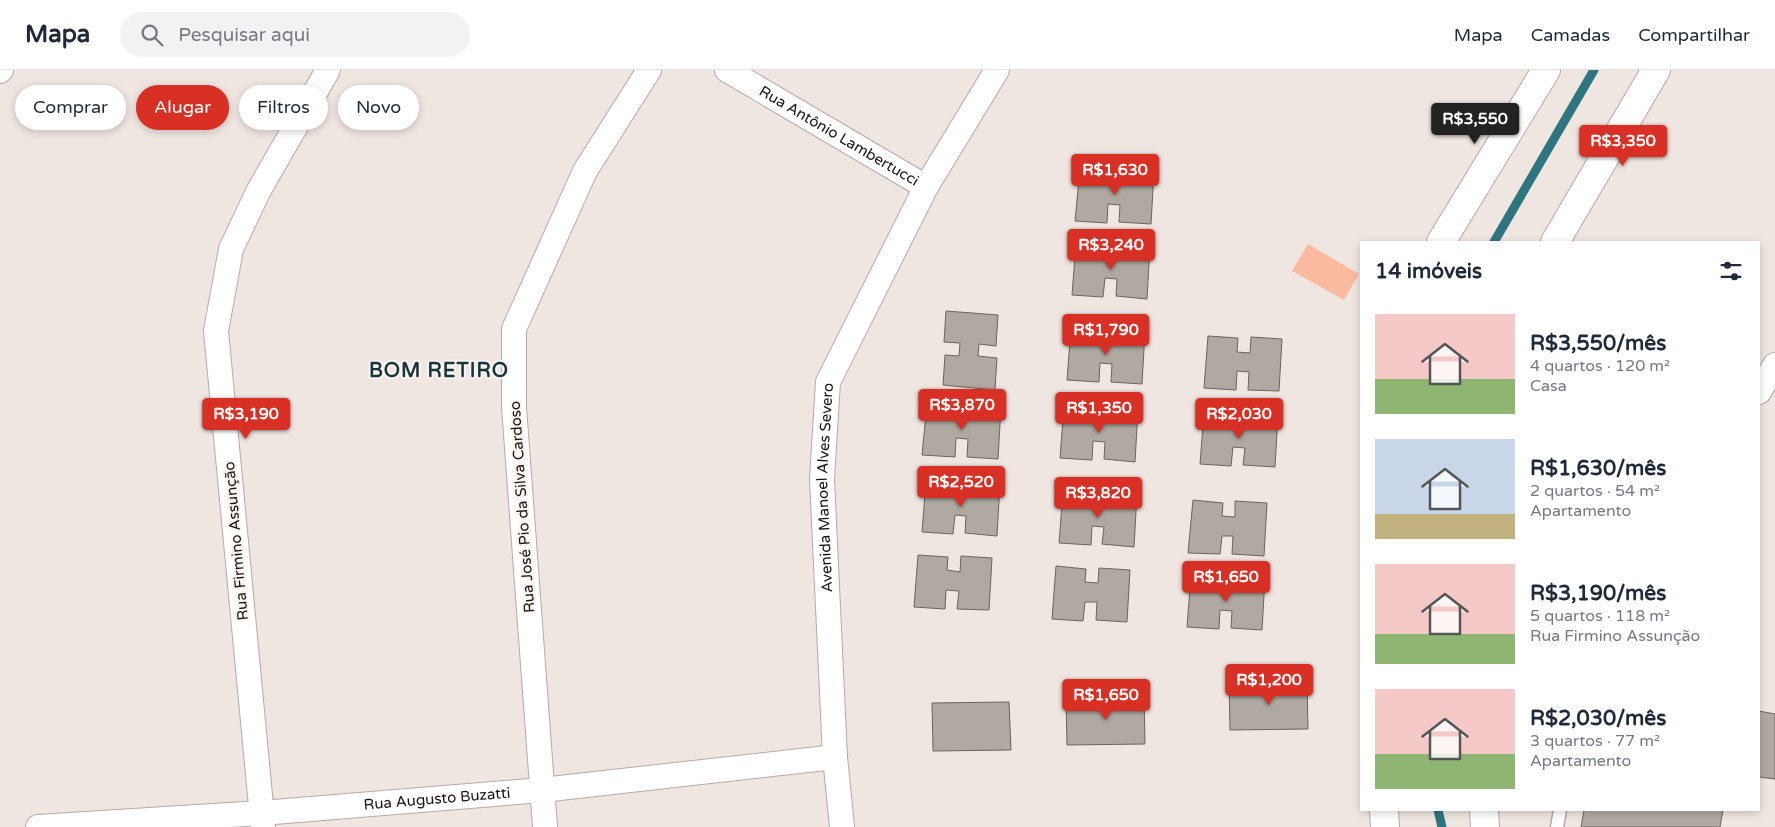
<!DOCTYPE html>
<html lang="pt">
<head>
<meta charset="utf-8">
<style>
	:root { --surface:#fff; --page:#f2f2f3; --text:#1f2937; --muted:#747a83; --line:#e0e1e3; --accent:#d93025 }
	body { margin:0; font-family:"Varela Round",sans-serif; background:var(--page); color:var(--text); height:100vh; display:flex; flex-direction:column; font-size:19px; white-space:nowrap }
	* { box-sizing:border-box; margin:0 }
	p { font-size:16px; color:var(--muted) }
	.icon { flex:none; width:28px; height:28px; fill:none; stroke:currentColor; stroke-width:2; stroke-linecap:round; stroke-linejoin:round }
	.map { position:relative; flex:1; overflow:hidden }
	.sheet { position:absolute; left:1360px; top:171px; width:400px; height:570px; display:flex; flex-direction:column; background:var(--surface); border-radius:0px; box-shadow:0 2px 8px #0003 }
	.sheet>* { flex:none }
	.hud { position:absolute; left:15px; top:15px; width:475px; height:45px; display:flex; gap:10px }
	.price { position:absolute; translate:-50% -42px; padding:0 11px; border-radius:5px; background:var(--accent); color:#fff; font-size:16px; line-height:32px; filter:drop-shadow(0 1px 2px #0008) }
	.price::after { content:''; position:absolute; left:50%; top:30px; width:15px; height:11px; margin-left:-8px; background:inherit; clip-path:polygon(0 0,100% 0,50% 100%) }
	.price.on { background:#222; color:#fff }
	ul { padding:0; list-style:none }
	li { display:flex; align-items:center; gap:15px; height:125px; padding:0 15px }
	li span { display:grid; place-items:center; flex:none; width:140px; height:100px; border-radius:0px; color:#555 }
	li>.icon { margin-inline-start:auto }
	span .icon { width:60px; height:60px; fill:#fffc; stroke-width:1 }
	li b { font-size:21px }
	h2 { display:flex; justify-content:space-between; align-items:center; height:60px; padding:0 15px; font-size:21px }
	.tag { padding:0 18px; border-radius:22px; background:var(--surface); box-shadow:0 2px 8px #0003; font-size:18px; line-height:45px }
	.tag.on { background:var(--accent); color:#fff }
	header { display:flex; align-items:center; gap:30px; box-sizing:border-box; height:70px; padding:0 25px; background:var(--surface); border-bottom:1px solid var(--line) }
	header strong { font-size:24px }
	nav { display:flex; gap:28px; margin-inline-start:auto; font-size:18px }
	.search { width:350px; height:45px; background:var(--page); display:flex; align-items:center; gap:12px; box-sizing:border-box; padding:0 18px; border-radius:28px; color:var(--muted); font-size:19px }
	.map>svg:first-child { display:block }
</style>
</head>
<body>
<header>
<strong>Mapa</strong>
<div class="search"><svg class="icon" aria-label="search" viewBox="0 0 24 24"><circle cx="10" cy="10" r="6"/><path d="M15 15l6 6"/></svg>Pesquisar aqui</div>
<nav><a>Mapa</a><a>Camadas</a><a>Compartilhar</a></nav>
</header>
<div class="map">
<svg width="1775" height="757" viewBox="0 0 1775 757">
	<rect width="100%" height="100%" fill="#efe5e1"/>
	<path fill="#faba9f" d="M 1308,174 L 1359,204 L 1344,230 L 1292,201 Z"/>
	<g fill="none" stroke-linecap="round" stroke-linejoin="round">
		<path stroke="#2e767f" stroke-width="9" d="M 1494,172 L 1594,0
			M 1438,740 L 1442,757"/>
	</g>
	<path fill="#afa9a2" stroke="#6a645d" d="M 1080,98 L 1109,101 L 1109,114 L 1121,115 L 1123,99 L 1154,102 L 1151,154 L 1119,152 L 1120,135 L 1108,134 L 1107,153 L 1075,151 Z
		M 1076,173 L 1106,175 L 1105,189 L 1118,189 L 1119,174 L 1150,176 L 1147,229 L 1116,226 L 1117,209 L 1105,208 L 1103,227 L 1072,225 Z
		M 946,241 L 998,245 L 996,276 L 979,274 L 978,286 L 997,288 L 995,320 L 943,315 L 945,285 L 959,286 L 960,273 L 944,272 Z
		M 1071,258 L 1101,260 L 1100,274 L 1113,275 L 1114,259 L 1145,261 L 1142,314 L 1111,312 L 1112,294 L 1100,293 L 1099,312 L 1067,310 Z
		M 1208,266 L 1238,268 L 1237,282 L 1250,283 L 1251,267 L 1282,269 L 1279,321 L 1248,320 L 1249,302 L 1237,301 L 1236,320 L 1204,318 Z
		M 927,333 L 957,335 L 956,349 L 968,350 L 970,334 L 1001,337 L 998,389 L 967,387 L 968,369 L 956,368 L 955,387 L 922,385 Z
		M 1064,336 L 1094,338 L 1093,352 L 1106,353 L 1107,337 L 1138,339 L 1135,392 L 1104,389 L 1105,372 L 1093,371 L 1092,390 L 1060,388 Z
		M 1204,342 L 1234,344 L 1233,358 L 1246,359 L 1247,343 L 1278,345 L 1275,397 L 1243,395 L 1245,378 L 1233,377 L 1231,396 L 1200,394 Z
		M 926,410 L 956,412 L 955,426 L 968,427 L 969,411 L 1000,413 L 997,466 L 965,463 L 966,446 L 955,445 L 953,464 L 922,462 Z
		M 1063,421 L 1093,423 L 1092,437 L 1105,438 L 1105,422 L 1137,424 L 1134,477 L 1102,474 L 1104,457 L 1092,456 L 1091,475 L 1059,473 Z
		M 1193,430 L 1223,433 L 1222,446 L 1235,447 L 1235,431 L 1267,433 L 1264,486 L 1232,484 L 1233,466 L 1222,466 L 1220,484 L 1188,483 Z
		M 918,485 L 948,487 L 947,500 L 960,502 L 961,486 L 992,488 L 989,540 L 957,539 L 959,521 L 946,520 L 945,539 L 914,537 Z
		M 1056,496 L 1086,499 L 1085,512 L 1098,513 L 1099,498 L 1130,500 L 1127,552 L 1096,550 L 1097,532 L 1085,532 L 1083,551 L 1052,549 Z
		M 1191,505 L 1221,507 L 1220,521 L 1233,522 L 1234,506 L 1265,508 L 1262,560 L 1231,558 L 1232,541 L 1220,540 L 1219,559 L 1187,557 Z
		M 1307,611 L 1308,659 L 1230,660 L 1229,612 Z
		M 1144,626 L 1145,674 L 1067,675 L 1066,627 Z
		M 1009,632 L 1011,680 L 933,681 L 932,633 Z
		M 1759,641 L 1775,644 L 1775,709 L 1759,707 Z
		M 1584,740 L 1723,740 L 1720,757 L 1581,757 Z"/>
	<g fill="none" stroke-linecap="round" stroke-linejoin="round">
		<g stroke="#b4aaa6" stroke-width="15">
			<path id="lane" d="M 1557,757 L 1560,740"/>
		</g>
		<g stroke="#b4aaa6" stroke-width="26">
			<g id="street">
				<path id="s1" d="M 727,0 L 926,117"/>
				<path d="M 0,1 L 1,0"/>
				<path d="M 1759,322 L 1775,295"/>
				<path id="s2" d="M 38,757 L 262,743 L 542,720 L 835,687"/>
				<path d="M 263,757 L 216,261 L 231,179 L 259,120 L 328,0"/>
				<path d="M 545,757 L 514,337 L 514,259 L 585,101 L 649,0"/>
				<path id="s3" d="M 842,757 L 835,687 L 822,409 L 828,312 L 926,117 L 997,0"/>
			</g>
		</g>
		<g stroke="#b4aaa6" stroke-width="30">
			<path id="secondary" d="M 1441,172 L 1546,0
				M 1555,172 L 1656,0
				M 1384,740 L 1385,757
				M 1484,740 L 1485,757"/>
		</g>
		<use href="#lane" stroke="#fff" stroke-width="12"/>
		<use href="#street" stroke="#fff" stroke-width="24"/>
		<use href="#secondary" stroke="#fff" stroke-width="28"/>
	</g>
	<g text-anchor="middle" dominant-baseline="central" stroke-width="4" stroke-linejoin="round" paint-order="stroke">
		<g font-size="15" fill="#181413" stroke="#fcf2ee">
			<text stroke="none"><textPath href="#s1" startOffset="130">Rua Antônio Lambertucci</textPath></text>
			<text stroke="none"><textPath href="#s3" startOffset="340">Avenida Manoel Alves Severo</textPath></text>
			<text transform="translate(522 437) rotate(-94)">Rua José Pio da Silva Cardoso</text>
			<text transform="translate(236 471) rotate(-95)">Rua Firmino Assunção</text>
			<text stroke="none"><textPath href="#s2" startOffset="400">Rua Augusto Buzatti</textPath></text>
		</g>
		<g font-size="20" font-weight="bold" letter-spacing="1" fill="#16363f" stroke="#fcf2ee">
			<text x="439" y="301">BOM RETIRO</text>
		</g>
	</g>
</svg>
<b class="price on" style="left:1475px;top:75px">R$3,550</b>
<b class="price" style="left:1623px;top:97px">R$3,350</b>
<b class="price" style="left:1115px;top:126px">R$1,630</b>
<b class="price" style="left:1111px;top:201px">R$3,240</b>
<b class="price" style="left:1106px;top:286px">R$1,790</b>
<b class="price" style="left:962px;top:361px">R$3,870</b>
<b class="price" style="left:1099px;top:364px">R$1,350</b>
<b class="price" style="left:246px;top:370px">R$3,190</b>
<b class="price" style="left:1239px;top:370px">R$2,030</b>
<b class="price" style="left:961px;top:438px">R$2,520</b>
<b class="price" style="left:1098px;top:449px">R$3,820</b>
<b class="price" style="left:1226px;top:533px">R$1,650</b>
<b class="price" style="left:1269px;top:636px">R$1,200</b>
<b class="price" style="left:1106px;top:651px">R$1,650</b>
<div class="hud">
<a class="tag">Comprar</a>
<a class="tag on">Alugar</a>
<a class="tag">Filtros</a>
<a class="tag">Novo</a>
</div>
<section class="sheet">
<h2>14 imóveis<svg class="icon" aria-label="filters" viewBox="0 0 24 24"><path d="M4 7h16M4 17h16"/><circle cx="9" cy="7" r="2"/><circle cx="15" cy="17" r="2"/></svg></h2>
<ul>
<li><span style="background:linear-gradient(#f6c9c9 65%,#8fb573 0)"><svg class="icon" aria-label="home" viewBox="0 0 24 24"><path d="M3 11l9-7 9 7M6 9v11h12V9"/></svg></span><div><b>R$3,550/mês</b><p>4 quartos · 120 m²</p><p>Casa</p></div></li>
<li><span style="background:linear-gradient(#c9d6e8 75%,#c2b280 0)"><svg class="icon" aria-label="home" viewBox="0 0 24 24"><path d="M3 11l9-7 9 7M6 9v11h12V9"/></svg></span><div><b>R$1,630/mês</b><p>2 quartos · 54 m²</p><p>Apartamento</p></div></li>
<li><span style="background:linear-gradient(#f6c9c9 70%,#8fb573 0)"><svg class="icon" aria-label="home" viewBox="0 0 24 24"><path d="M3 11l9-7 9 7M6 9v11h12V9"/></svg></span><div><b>R$3,190/mês</b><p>5 quartos · 118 m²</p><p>Rua Firmino Assunção</p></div></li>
<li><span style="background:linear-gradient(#f6c9c9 65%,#8fb573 0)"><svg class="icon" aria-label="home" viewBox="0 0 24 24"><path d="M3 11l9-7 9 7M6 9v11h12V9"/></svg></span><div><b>R$2,030/mês</b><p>3 quartos · 77 m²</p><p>Apartamento</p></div></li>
</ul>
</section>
</div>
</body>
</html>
